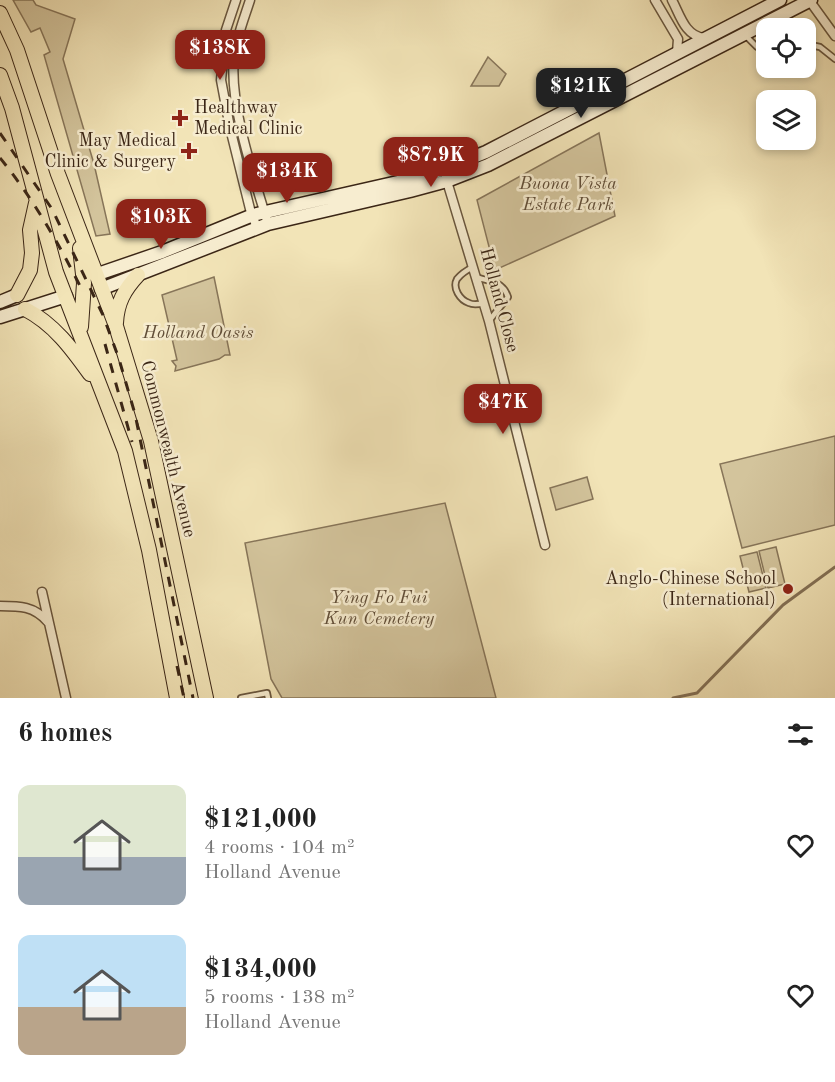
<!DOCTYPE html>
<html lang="en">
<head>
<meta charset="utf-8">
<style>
	:root { --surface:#fff; --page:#f6f6f6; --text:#222; --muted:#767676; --accent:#8f2418 }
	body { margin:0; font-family:"Old Standard TT",serif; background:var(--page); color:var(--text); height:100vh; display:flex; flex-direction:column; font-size:22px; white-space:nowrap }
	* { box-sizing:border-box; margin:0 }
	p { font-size:20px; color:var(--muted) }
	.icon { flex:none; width:33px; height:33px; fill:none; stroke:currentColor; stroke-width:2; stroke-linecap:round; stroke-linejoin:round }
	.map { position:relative; height:698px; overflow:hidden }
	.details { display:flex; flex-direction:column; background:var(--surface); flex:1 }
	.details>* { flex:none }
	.controls { position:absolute; left:756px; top:18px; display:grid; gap:12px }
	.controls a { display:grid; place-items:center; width:60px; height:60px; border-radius:12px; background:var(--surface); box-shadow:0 3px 9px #0003; font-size:30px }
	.price { position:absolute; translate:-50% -51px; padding:0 14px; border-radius:12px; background:var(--accent); color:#fff; font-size:20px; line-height:39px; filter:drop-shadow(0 2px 3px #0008) }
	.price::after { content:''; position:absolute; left:50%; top:36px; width:18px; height:14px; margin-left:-9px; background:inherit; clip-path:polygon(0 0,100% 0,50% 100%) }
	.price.selected { background:#222; color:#fff }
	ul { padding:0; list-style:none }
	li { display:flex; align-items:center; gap:18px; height:150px; padding:0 18px }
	li span { display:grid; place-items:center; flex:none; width:168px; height:120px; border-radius:12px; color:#555 }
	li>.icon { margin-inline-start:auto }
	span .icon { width:72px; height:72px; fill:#fffc; stroke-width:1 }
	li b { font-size:26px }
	h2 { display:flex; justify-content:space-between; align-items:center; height:72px; padding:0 18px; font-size:26px }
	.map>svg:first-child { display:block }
</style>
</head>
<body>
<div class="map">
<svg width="835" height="698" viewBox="0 0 835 698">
	<rect width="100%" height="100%" fill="#f2e4b7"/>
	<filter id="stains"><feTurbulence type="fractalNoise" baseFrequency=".00333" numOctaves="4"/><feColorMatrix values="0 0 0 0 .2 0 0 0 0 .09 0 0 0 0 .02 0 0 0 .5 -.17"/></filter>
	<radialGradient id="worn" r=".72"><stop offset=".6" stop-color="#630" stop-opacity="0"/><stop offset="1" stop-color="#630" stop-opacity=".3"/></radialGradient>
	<path fill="#d3c49c" stroke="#877559" stroke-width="1.5" d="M 13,0 L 33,0 L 36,5 L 75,19 L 63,59 L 94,164 L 110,234 L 96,236 L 44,55 L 50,52 L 40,28 L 31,32 Z
		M 488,57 L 506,74 L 499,86 L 471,86 Z
		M 599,133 L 615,216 L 495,270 L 477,200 Z
		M 214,277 L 230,355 L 225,355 L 219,359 L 175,371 L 176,366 L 172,361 L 177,360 L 162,295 Z
		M 835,436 L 835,525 L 742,548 L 720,464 Z
		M 587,477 L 593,499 L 556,510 L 550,488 Z
		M 445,503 L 496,698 L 282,698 L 271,679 L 245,543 Z
		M 776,547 L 785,584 L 768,588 L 759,551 Z
		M 757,552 L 766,588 L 749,592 L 740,556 Z"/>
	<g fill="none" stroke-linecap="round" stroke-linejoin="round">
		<path stroke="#847156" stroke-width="3" d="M 673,698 L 697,693 L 783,605 L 835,567"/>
		<g stroke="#69563e" stroke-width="8">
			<path id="lane" d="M 746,36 L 757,47 L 766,50
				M 806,44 L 820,47 L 835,59
				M 473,267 C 467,270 461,274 457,279 C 452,288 460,300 469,303 C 473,305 480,304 484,303
				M 478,278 C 491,281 503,282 508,297 L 489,321
				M 241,698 L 267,693 L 268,698"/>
		</g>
		<g stroke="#69563e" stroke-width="11">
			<path id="street" d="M 236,0 L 226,30 L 221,80 L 230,128 L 250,209 L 257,228
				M 250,0 C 244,19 236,38 234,58 C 229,105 254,177 268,224
				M 655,0 L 678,39 L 677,53
				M 672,0 C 680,15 685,36 704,38
				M 809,0 L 835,36
				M 446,178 L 489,321 L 545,545
				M 42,592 L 66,698
				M 0,606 C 20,606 34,606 48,622"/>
		</g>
		<g stroke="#3b2616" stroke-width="15">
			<path id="secondary" d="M 95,275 L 162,252 L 253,215 L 411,179 L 444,169 L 486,152 L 780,0
				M 101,289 L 268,224 L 410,191 L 447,181 L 488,165 L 811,0
				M 0,302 L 17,295
				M 0,317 L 66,296"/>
		</g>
		<g stroke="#3b2616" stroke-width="16">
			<path id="primary" d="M 0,13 L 17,50 L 58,174 L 116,326 L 151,441 L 206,698
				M 0,75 L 12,108 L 56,272 L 125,451 L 149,550 L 177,698
				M 80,248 L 84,283 L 81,327
				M 17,295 L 30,270 L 32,253 L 30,230 L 36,203
				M 25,309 C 54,324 72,349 90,374
				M 116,323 C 117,303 124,290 138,275"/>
		</g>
		<use href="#lane" stroke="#f7edd0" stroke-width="4.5"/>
		<use href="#street" stroke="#f7edd0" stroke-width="8"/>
		<use href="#secondary" stroke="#f7edd0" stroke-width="12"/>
		<use href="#primary" stroke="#f2e4b7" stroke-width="14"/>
		<path stroke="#3b2616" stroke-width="3" stroke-dasharray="10 10" stroke-linecap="butt" d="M 0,133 L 52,209 L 103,315 L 119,359 L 135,414 L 193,698
			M 0,158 C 32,197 58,242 80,286
			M 105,344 L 132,442
			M 177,666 L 184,698"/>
	</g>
	<g fill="#8f2418" stroke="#f7edd0" stroke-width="2">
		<path d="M177 109h6v6h6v6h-6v6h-6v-6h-6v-6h6z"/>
		<path d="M186 142h6v6h6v6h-6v6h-6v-6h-6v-6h6z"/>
		<circle cx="788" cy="589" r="6"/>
	</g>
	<g text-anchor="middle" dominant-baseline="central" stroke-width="5" stroke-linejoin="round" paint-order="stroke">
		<g font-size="18" fill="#3b2616" stroke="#f7edd0" text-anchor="end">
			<text x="194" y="108" text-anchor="start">Healthway<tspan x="194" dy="21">Medical Clinic</tspan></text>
			<text x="176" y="141">May Medical<tspan x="176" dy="21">Clinic &amp; Surgery</tspan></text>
			<text x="776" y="579">Anglo-Chinese School<tspan x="776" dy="21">(International)</tspan></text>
		</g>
		<g font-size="18" font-style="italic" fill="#614e38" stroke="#f7edd0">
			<text x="568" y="184">Buona Vista<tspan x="568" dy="21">Estate Park</tspan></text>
			<text x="198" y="333">Holland Oasis</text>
			<text x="379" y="598">Ying Fo Fui<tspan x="379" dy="21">Kun Cemetery</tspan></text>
		</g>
		<g font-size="18" fill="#3b2616" stroke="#f7edd0">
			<text transform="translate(499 300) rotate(75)">Holland Close</text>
			<text transform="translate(168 449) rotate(76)">Commonwealth Avenue</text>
		</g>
	</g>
	<rect width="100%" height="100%" filter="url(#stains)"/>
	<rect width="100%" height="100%" fill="url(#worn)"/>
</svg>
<div class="controls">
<a><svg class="icon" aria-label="locate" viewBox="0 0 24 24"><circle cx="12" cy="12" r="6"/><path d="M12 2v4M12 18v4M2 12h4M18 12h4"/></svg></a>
<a><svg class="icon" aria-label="layers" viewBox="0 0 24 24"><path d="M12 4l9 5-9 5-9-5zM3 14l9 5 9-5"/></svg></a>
</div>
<b class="price" style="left:220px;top:81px">$138K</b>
<b class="price selected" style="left:581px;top:119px">$121K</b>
<b class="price" style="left:431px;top:188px">$87.9K</b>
<b class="price" style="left:287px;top:204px">$134K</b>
<b class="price" style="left:161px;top:250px">$103K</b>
<b class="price" style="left:503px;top:435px">$47K</b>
</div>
<section class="details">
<h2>6 homes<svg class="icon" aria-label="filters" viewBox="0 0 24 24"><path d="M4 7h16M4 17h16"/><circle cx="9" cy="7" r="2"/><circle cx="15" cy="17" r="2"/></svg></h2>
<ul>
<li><span style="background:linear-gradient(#dfe7d0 60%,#9aa5b1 0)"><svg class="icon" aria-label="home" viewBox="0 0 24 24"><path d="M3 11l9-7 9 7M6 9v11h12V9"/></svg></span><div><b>$121,000</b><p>4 rooms · 104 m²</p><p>Holland Avenue</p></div><svg class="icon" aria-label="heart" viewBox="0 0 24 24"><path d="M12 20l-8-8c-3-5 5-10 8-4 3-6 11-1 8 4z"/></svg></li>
<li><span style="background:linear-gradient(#bfe0f5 60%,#b9a48a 0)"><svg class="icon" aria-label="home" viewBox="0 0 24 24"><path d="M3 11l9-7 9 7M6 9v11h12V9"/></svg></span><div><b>$134,000</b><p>5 rooms · 138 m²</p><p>Holland Avenue</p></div><svg class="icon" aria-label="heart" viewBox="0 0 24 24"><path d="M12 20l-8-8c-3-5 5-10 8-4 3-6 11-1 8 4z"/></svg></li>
</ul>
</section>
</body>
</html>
